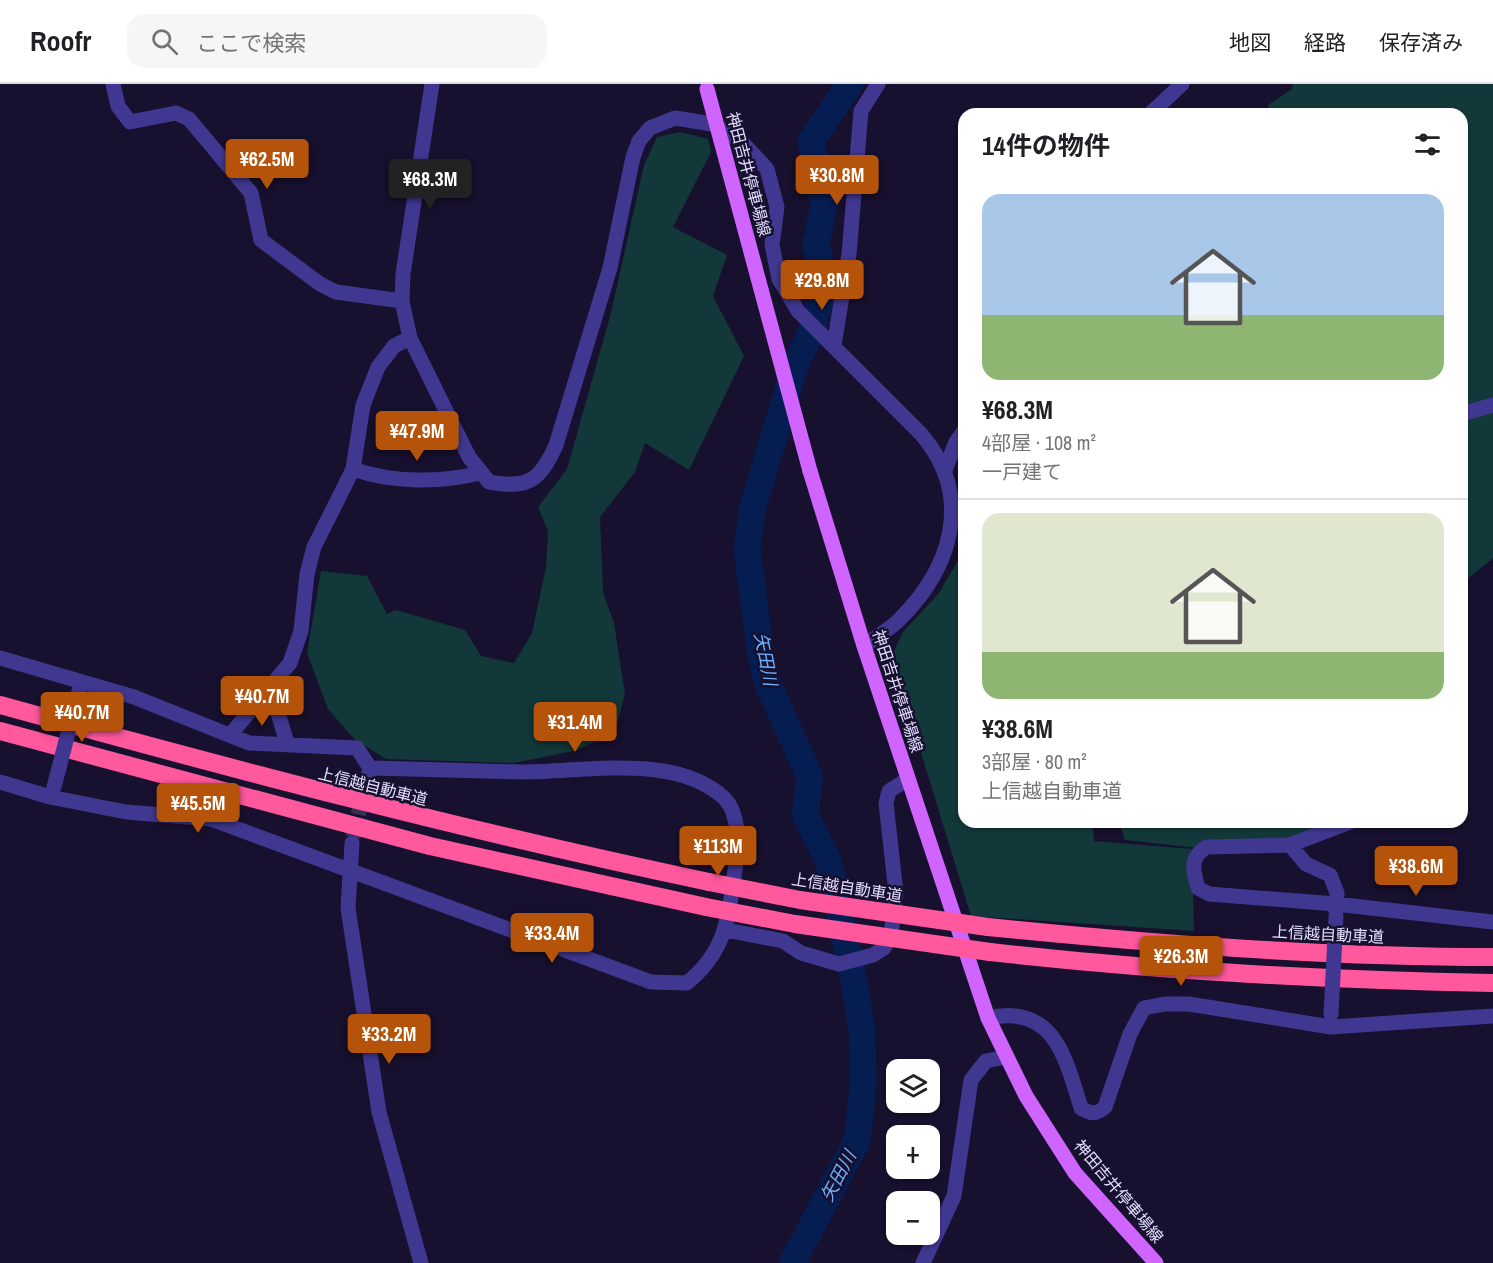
<!DOCTYPE html>
<html lang="ja">
<head>
<meta charset="utf-8">
<style>
	:root { --surface:#fff; --page:#f6f6f6; --text:#202124; --muted:#757577; --line:#e0e0e0; --accent:#b45309 }
	body { margin:0; font-family:"Archivo Narrow","Noto Sans JP",sans-serif; background:var(--page); color:var(--text); height:100vh; display:flex; flex-direction:column; font-size:22px; white-space:nowrap }
	* { box-sizing:border-box; margin:0 }
	p { font-size:20px; color:var(--muted) }
	.icon { flex:none; width:33px; height:33px; fill:none; stroke:currentColor; stroke-width:2; stroke-linecap:round; stroke-linejoin:round }
	.map { position:relative; flex:1; overflow:hidden }
	.sheet { position:absolute; left:958px; top:24px; width:510px; height:720px; display:flex; flex-direction:column; background:var(--surface); border-radius:18px; box-shadow:0 2px 4px #0004 }
	.sheet>* { flex:none }
	.fabs { position:absolute; left:886px; top:975px; display:grid; gap:12px }
	.fabs a { display:grid; place-items:center; width:54px; height:54px; border-radius:12px; background:var(--surface); box-shadow:0 2px 4px #0004; font-size:30px }
	.price { position:absolute; translate:-50% -51px; padding:0 14px; border-radius:6px; background:var(--accent); color:#fff; font-size:20px; line-height:39px; filter:drop-shadow(0 2px 3px #0008) }
	.price::after { content:''; position:absolute; left:50%; top:36px; width:18px; height:14px; margin-left:-9px; background:inherit; clip-path:polygon(0 0,100% 0,50% 100%) }
	.price.active { background:#222; color:#fff }
	ul { padding:0; list-style:none }
	li { display:grid; align-content:center; gap:12px; height:318px; padding:0 24px }
	li+li { border-top:2px solid var(--line) }
	li span { display:grid; place-items:center; height:186px; border-radius:18px; color:#555 }
	li>.icon { margin-inline-start:auto }
	span .icon { width:108px; height:108px; fill:#fffc; stroke-width:1 }
	li b { font-size:26px }
	h2 { display:flex; justify-content:space-between; align-items:center; height:72px; padding:0 24px; font-size:26px }
	header { display:flex; align-items:center; gap:36px; box-sizing:border-box; height:84px; padding:0 30px; background:var(--surface); border-bottom:2px solid var(--line) }
	header strong { font-size:28px }
	nav { display:flex; gap:33px; margin-inline-start:auto; font-size:21px }
	.search { width:420px; height:54px; background:var(--page); display:flex; align-items:center; gap:15px; box-sizing:border-box; padding:0 21px; border-radius:18px; color:var(--muted); font-size:22px }
	.map>svg:first-child { display:block }
</style>
</head>
<body>
<header>
<strong>Roofr</strong>
<div class="search"><svg class="icon" aria-label="search" viewBox="0 0 24 24"><circle cx="10" cy="10" r="6"/><path d="M15 15l6 6"/></svg>ここで検索</div>
<nav><a>地図</a><a>経路</a><a>保存済み</a></nav>
</header>
<div class="map">
<svg width="1493" height="1179" viewBox="0 0 1493 1179">
	<rect width="100%" height="100%" fill="#17102e"/>
	<path fill="#123839" d="M 1293,0 L 1493,0 L 1493,474 L 1466,496 L 1462,493 L 1462,30 L 1270,30 L 1268,21 L 1292,5 Z
		M 680,48 L 708,55 L 711,68 L 673,143 L 727,171 L 713,212 L 744,272 L 689,386 L 645,359 L 635,388 L 600,433 L 603,508 L 614,539 L 625,610 L 615,647 L 578,666 L 514,679 L 386,675 L 355,656 L 328,625 L 307,569 L 321,487 L 367,492 L 387,530 L 396,526 L 465,546 L 481,572 L 514,579 L 532,549 L 546,483 L 548,447 L 538,423 L 567,385 L 611,229 L 644,81 L 657,53 Z
		M 964,459 L 964,738 L 1092,738 L 1094,757 L 1192,765 L 1194,847 L 971,832 L 896,587 L 894,567 L 903,548 L 939,509 L 960,473 Z
		M 1119,738 L 1334,738 L 1289,757 L 1197,764 L 1125,756 Z"/>
	<g fill="none" stroke-linecap="round" stroke-linejoin="round">
		<path stroke="#061d51" stroke-width="27" d="M 792,1179 L 857,1057 L 863,1000 L 862,946 L 854,897 L 828,776 L 805,730 L 810,693 L 768,600 L 761,572 L 747,466 L 752,426 L 796,279 L 808,256 L 822,213 L 822,184 L 816,161 L 824,119 L 811,57 L 850,0"/>
		<path stroke="#362f4d" stroke-width="15" stroke-dasharray="15 8" stroke-linecap="butt" d="M 353,753 L 364,706"/>
		<path stroke="#403791" stroke-width="15" d="M 113,0 L 118,22 L 130,38 L 176,29 L 189,35 L 251,109 L 261,156 L 320,200 L 336,208 L 402,217
			M 1150,30 L 1182,0
			M 834,261 L 849,170 L 861,27 L 878,0
			M 1462,330 L 1493,321
			M 556,361 L 610,184 L 633,73 L 639,57 L 650,44 L 675,34 L 712,40 L 741,57 L 767,85 L 777,123 L 772,161 L 779,195 L 798,227 L 922,351 C 974,413 952,484 898,537 C 888,546 875,554 864,562
			M 353,385 C 392,399 440,399 480,389
			M 945,386 L 956,358 L 964,347
			M 0,574 L 134,613 L 249,659 L 357,664 L 370,684 L 365,703
			M 270,602 L 287,659
			M 230,651 L 290,579 L 301,547 L 307,490 L 314,463 L 353,385 L 363,321 L 378,283 L 394,262 L 410,254 L 402,217 L 403,190 L 432,0
			M 0,698 L 50,713 L 126,728 L 211,735 L 651,898 L 687,899 C 727,866 728,834 735,786 C 738,764 741,729 723,713 C 674,669 585,688 524,688 C 473,687 421,685 370,684
			M 1350,738 L 1290,761 L 1207,763 C 1189,773 1193,787 1198,804 L 1209,810 L 1336,820 L 1493,838
			M 352,759 L 348,824 L 379,1028 L 421,1179
			M 1290,761 L 1306,780 L 1330,791 L 1337,809 L 1336,828
			M 726,846 L 783,857 L 801,869 L 839,880 L 873,871 L 884,864 L 891,851 L 896,809 L 886,719 L 889,707 L 908,695
			M 988,934 C 1055,919 1066,976 1081,1024 C 1091,1030 1096,1031 1105,1023 L 1130,950 L 1144,924 L 1165,920 L 1189,920 L 1331,943 L 1493,932
			M 923,1179 L 954,1112 L 971,996 L 986,977 L 1006,973"/>
		<path stroke="#403791" stroke-width="15" d="M 410,254 L 469,373 L 489,398 C 528,405 540,397 556,361"/>
		<path stroke="#cf64ff" stroke-width="15" d="M 810,387 L 864,562 L 988,934 L 1026,1012 L 1075,1089 L 1156,1179"/>
		<path stroke="#ff589d" stroke-width="18" d="M 0,621 C 235,686 470,748 709,798
			M 0,647 L 430,762 L 706,823
			M 988,843 C 1156,860 1324,873 1493,873
			M 990,868 C 1158,887 1325,896 1493,899"/>
		<path stroke="#403791" stroke-width="15" d="M 54,703 L 79,607
			M 1331,930 L 1336,833"/>
		<path stroke="#cf64ff" stroke-width="15" d="M 707,5 L 810,387"/>
		<path stroke="#ff589d" stroke-width="18" d="M 709,798 L 800,816 L 988,843
			M 706,823 L 795,840 L 990,868"/>
	</g>
	<g text-anchor="middle" dominant-baseline="central" stroke-width="5" stroke-linejoin="round" paint-order="stroke">
		<g font-size="16" fill="#e3ddff" stroke="#17102e">
			<text transform="translate(749 90) rotate(75)">神田吉井停車場線</text>
			<text transform="translate(898 607) rotate(72)">神田吉井停車場線</text>
			<text transform="translate(373 702) rotate(14)">上信越自動車道</text>
			<text transform="translate(847 803) rotate(9)">上信越自動車道</text>
			<text transform="translate(1328 850) rotate(3)">上信越自動車道</text>
			<text transform="translate(1119 1107) rotate(50)">神田吉井停車場線</text>
		</g>
		<g font-size="18" font-style="italic" fill="#6bb1ff" stroke="#17102e">
			<text transform="translate(766 575) rotate(79)">矢田川</text>
			<text transform="translate(838 1092) rotate(-62)">矢田川</text>
		</g>
	</g>
</svg>
<div class="fabs">
<a><svg class="icon" aria-label="layers" viewBox="0 0 24 24"><path d="M12 4l9 5-9 5-9-5zM3 14l9 5 9-5"/></svg></a>
<a>+</a>
<a>−</a>
</div>
<b class="price" style="left:267px;top:106px">¥62.5M</b>
<b class="price" style="left:837px;top:122px">¥30.8M</b>
<b class="price active" style="left:430px;top:126px">¥68.3M</b>
<b class="price" style="left:822px;top:227px">¥29.8M</b>
<b class="price" style="left:417px;top:378px">¥47.9M</b>
<b class="price" style="left:262px;top:643px">¥40.7M</b>
<b class="price" style="left:82px;top:659px">¥40.7M</b>
<b class="price" style="left:575px;top:669px">¥31.4M</b>
<b class="price" style="left:198px;top:750px">¥45.5M</b>
<b class="price" style="left:718px;top:793px">¥113M</b>
<b class="price" style="left:1416px;top:813px">¥38.6M</b>
<b class="price" style="left:552px;top:880px">¥33.4M</b>
<b class="price" style="left:1181px;top:903px">¥26.3M</b>
<b class="price" style="left:389px;top:981px">¥33.2M</b>
<section class="sheet">
<h2>14件の物件<svg class="icon" aria-label="filters" viewBox="0 0 24 24"><path d="M4 7h16M4 17h16"/><circle cx="9" cy="7" r="2"/><circle cx="15" cy="17" r="2"/></svg></h2>
<ul>
<li><span style="background:linear-gradient(#a9c7e8 65%,#8fb573 0)"><svg class="icon" aria-label="home" viewBox="0 0 24 24"><path d="M3 11l9-7 9 7M6 9v11h12V9"/></svg></span><div><b>¥68.3M</b><p>4部屋 · 108 m²</p><p>一戸建て</p></div></li>
<li><span style="background:linear-gradient(#dfe7d0 75%,#8fb573 0)"><svg class="icon" aria-label="home" viewBox="0 0 24 24"><path d="M3 11l9-7 9 7M6 9v11h12V9"/></svg></span><div><b>¥38.6M</b><p>3部屋 · 80 m²</p><p>上信越自動車道</p></div></li>
</ul>
</section>
</div>
</body>
</html>
